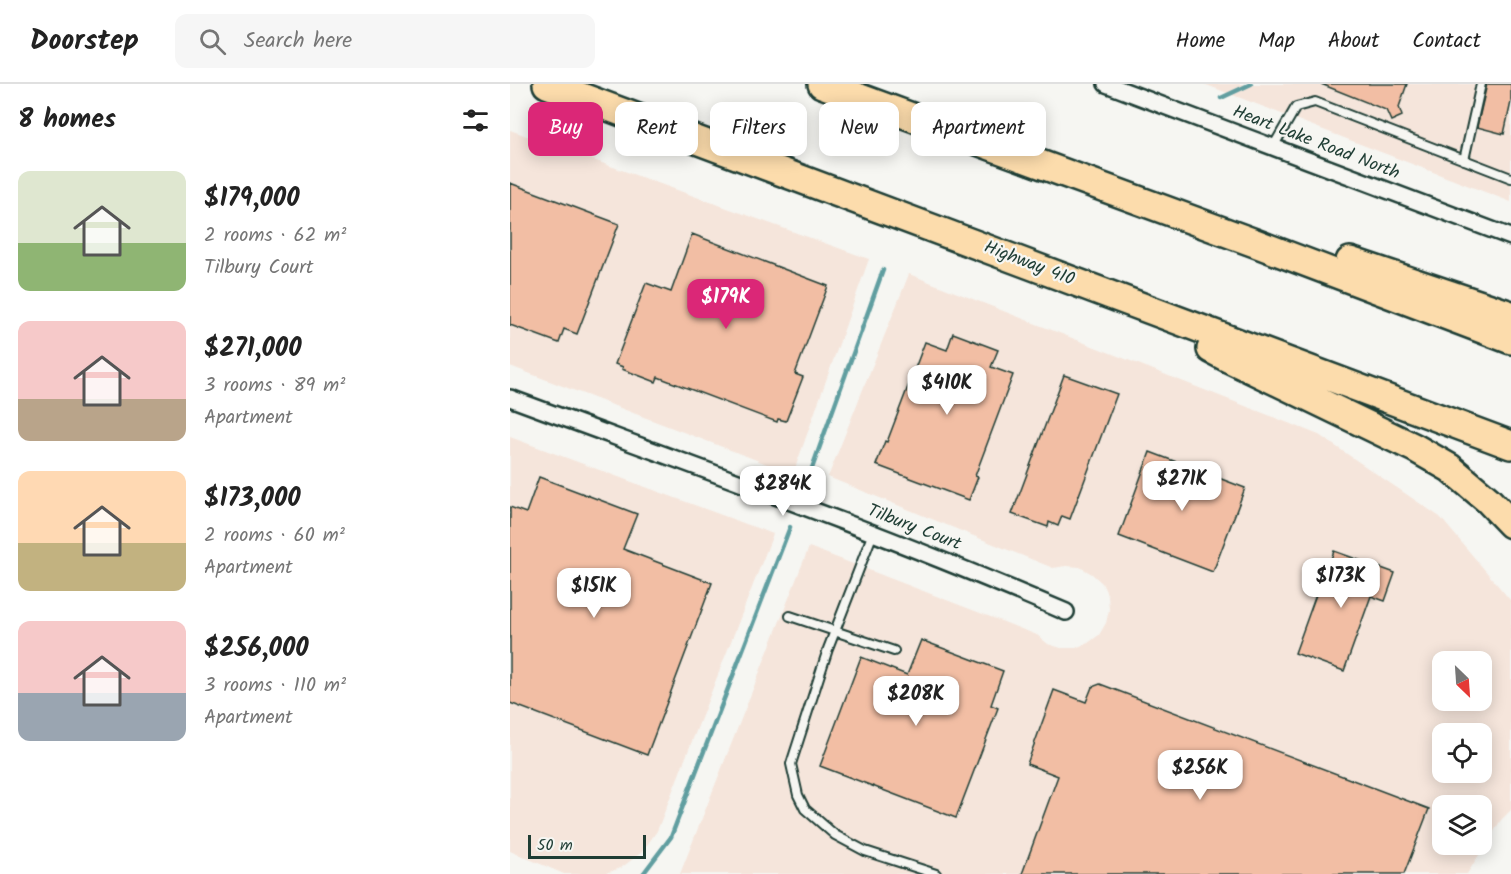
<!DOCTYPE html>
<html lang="en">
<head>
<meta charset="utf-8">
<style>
	:root { --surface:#fff; --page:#f6f6f6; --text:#222; --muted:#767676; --line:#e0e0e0; --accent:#db2777 }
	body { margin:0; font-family:Kalam,sans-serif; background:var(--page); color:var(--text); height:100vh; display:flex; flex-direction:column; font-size:22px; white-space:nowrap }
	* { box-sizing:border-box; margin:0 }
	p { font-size:20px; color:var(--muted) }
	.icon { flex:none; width:33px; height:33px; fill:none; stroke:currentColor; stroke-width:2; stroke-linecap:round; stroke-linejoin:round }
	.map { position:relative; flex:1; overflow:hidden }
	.panel { display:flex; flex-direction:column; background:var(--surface); width:510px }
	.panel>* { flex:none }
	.top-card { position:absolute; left:18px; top:18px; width:570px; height:54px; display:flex; gap:12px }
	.needle { width:39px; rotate:155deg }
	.controls { position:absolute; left:922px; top:567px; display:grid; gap:12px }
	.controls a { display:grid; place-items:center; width:60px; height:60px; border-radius:12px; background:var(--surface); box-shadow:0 3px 15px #0003; font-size:30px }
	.scale { position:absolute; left:18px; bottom:15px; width:118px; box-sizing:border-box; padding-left:6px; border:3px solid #1f3d34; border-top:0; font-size:16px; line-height:21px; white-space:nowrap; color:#1f3d34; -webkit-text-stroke:4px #f6f6f2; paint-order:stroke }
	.price { position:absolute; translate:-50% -51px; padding:0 14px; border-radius:12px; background:#fff; color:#222; font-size:20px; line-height:39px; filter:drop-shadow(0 2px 3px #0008) }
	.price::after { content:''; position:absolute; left:50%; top:36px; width:18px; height:14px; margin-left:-9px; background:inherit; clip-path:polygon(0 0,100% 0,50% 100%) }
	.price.active { background:var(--accent); color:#fff }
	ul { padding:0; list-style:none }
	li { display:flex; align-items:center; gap:18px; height:150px; padding:0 18px }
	li span { display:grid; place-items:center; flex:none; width:168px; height:120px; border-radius:12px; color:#555 }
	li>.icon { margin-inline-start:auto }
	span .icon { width:72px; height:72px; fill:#fffc; stroke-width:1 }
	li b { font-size:26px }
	h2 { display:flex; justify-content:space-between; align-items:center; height:72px; padding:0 18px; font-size:26px }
	.chip { padding:0 21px; border-radius:12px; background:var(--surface); box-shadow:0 3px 15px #0003; font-size:21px; line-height:54px }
	.chip.active { background:var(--accent); color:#fff }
	header { display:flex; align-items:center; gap:36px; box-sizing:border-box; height:84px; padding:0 30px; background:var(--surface); border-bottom:2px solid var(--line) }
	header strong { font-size:28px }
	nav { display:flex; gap:33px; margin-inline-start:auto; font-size:21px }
	.search { width:420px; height:54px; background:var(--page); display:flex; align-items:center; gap:15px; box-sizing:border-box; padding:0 21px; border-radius:12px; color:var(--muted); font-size:22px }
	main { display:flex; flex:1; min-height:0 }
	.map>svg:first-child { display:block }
</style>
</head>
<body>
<header>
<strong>Doorstep</strong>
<div class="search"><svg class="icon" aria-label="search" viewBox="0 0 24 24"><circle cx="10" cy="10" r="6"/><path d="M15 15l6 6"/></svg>Search here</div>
<nav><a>Home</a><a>Map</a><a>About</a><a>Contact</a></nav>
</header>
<main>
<section class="panel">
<h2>8 homes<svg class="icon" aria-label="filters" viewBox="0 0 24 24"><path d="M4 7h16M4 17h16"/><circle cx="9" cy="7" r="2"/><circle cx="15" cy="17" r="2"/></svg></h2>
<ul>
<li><span style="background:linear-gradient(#dfe7d0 60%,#8fb573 0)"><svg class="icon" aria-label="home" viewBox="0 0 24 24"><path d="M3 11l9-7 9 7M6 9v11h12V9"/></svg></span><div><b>$179,000</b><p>2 rooms · 62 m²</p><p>Tilbury Court</p></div></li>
<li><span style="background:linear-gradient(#f6c9c9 65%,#b9a48a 0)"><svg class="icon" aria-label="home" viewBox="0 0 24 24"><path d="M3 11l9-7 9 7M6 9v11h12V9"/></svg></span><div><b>$271,000</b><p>3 rooms · 89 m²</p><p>Apartment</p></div></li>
<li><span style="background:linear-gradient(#ffd9b3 60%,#c2b280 0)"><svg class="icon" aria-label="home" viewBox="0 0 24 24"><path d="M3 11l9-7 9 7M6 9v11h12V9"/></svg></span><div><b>$173,000</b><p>2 rooms · 60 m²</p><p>Apartment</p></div></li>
<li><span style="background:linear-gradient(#f6c9c9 60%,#9aa5b1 0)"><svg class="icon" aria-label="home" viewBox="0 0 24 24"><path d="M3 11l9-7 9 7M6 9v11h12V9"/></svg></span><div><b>$256,000</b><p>3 rooms · 110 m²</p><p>Apartment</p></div></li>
</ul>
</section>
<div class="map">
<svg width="1001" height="790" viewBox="0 0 1001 790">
	<rect width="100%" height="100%" fill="#f6f6f2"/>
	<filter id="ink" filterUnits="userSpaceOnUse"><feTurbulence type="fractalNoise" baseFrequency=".0167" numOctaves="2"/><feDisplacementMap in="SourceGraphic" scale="12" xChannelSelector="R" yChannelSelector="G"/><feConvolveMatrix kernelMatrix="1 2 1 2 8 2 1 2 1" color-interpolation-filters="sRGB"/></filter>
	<g filter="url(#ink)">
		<path fill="#f5e5db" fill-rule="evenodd" d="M 694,0 L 1001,0 L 1001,118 Z
			M 0,46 L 359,175 L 283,390 L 0,282 Z
			M 399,190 L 809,351 L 930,433 L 1001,517 L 1001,726 L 991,736 L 957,790 L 170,790 L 299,463 L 527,551 L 538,560 L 551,564 L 565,564 L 578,559 L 589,551 L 596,539 L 599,526 L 598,512 L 592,499 L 582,490 L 570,483 L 556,482 L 543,484 L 318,393 ZM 933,578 L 972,578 L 972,616 L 933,616 ZM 933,650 L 972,650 L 972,688 L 933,688 ZM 933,722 L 972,722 L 972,760 L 933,760 Z
			M 0,353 L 263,450 L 147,747 L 132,768 L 111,784 L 93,790 L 54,790 L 0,767 Z"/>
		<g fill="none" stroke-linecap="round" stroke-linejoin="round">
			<path stroke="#619ea0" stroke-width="4.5" d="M 711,14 L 741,0
				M 296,401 L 373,186
				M 133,790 L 161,753 L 280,443"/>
		</g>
		<path fill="#f2bea4" stroke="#1f3d34" stroke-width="1.5" d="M 811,0 L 897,0 L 889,23 L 892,32 L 881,37 L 876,26 Z
			M 977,0 L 1001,0 L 1001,18 L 994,50 L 967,43 Z
			M 0,99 L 109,140 L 67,250 L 54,245 L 49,259 L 0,241 Z
			M 182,150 L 318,202 L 285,290 L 293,293 L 276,337 L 268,335 L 267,338 L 148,293 L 146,298 L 112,285 L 113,283 L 105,280 L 136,199 L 161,208 Z
			M 443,249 L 488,266 L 481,283 L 503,291 L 465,392 L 468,393 L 459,416 L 366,381 L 375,357 L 377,358 L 415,258 L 437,266 Z
			M 554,291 L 607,310 L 560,435 L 552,432 L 548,442 L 539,438 L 538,443 L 502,430 Z
			M 640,368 L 735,404 L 703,488 L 609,452 Z
			M 29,393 L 127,430 L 113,465 L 202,499 L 137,671 L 0,619 L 0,423 L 16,429 Z
			M 824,467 L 885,489 L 875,517 L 861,512 L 834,587 L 785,569 L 812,494 L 814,494 Z
			M 411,556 L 493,587 L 481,621 L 488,624 L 446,734 L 310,682 L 351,573 L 397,591 Z
			M 590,600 L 919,725 L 894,790 L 512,790 L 548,692 L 517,680 L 544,606 L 576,618 L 582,603 Z"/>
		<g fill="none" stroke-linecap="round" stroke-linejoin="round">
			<g stroke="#1f3d34" stroke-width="12">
				<path id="service" d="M 763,63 L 786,23 L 805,18 L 1001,94
					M 954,76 L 971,0
					M 363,449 L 318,565 L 281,680 L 288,711 L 295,725 L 325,751 L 355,767 L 426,790
					M 280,532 L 384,567"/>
			</g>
			<g stroke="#1f3d34" stroke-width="20">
				<path id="minor" d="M 596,0 L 1001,153
					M 0,314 C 186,383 374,449 556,528"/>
			</g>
			<g stroke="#1f3d34" stroke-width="32">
				<path id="motorway" d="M 37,0 L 1001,361
					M 312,0 L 745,159 L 1001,256
					M 840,177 L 1001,231
					M 701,265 L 718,274 L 905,364 L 940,384 L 978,416 L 1001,440"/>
			</g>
			<use href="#service" stroke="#f6f6f2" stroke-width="8"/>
			<use href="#minor" stroke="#f6f6f2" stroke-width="15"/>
			<use href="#motorway" stroke="#fcdcac" stroke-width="27"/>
		</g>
	</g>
	<g text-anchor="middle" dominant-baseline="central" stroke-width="4.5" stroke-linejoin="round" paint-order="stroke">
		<g font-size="18" fill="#1f3d34" stroke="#f6f6f2">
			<text transform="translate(806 59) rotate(21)">Heart Lake Road North</text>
			<text transform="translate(519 180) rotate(21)">Highway 410</text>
			<text transform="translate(404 444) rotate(21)">Tilbury Court</text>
		</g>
	</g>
</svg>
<div class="controls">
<a><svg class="needle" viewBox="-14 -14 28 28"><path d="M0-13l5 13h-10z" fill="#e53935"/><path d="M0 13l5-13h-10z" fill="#767676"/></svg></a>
<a><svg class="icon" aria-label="locate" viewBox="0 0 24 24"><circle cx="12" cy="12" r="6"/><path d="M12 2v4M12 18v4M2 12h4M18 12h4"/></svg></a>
<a><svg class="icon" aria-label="layers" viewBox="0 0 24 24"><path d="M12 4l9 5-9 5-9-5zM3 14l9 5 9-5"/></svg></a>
</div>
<div class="scale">50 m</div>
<b class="price active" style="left:216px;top:246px">$179K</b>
<b class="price" style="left:437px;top:332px">$410K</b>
<b class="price" style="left:672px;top:428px">$271K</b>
<b class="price" style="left:273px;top:433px">$284K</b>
<b class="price" style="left:831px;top:525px">$173K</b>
<b class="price" style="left:84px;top:535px">$151K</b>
<b class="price" style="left:406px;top:643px">$208K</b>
<b class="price" style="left:690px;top:717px">$256K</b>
<div class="top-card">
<a class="chip active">Buy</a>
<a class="chip">Rent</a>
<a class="chip">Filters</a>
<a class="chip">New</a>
<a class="chip">Apartment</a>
</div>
</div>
</main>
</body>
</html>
